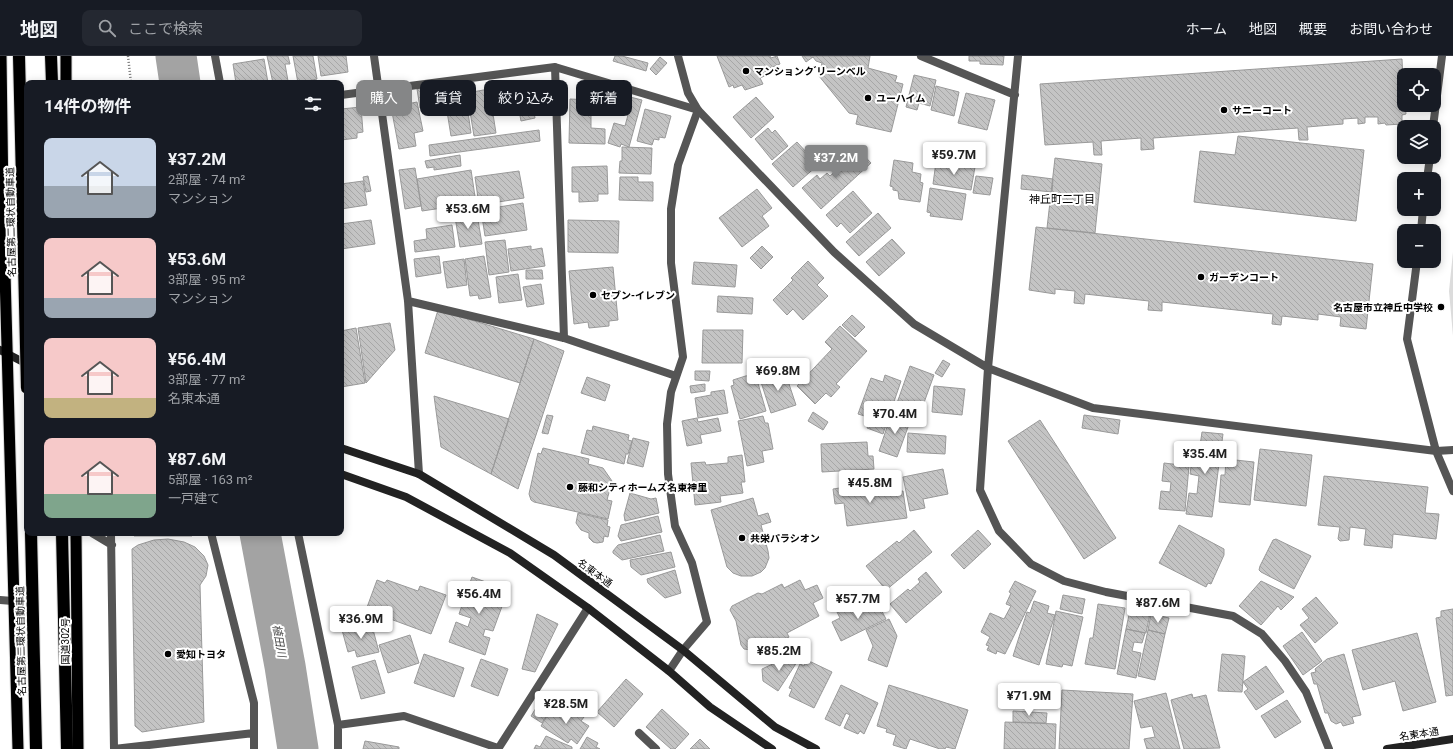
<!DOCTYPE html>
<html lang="ja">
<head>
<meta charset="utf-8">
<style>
	:root { --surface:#171b24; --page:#242831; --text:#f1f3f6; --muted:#9ea1a6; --line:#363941; --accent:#858687 }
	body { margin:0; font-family:Roboto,"Noto Sans JP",sans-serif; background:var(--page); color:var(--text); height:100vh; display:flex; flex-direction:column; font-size:15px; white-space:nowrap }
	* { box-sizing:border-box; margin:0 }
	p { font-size:13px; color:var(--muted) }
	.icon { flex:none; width:22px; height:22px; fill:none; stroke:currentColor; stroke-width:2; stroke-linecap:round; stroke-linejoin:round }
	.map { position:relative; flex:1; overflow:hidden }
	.side { position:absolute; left:24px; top:24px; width:320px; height:456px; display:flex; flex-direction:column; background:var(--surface); border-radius:8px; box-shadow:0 2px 10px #0003 }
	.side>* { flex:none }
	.top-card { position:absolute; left:356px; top:24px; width:380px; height:36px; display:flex; gap:8px }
	.tools { position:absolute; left:1397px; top:12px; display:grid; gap:8px }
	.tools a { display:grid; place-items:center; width:44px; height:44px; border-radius:8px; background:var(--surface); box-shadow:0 2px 10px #0003; font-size:20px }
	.price { position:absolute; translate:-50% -34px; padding:0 9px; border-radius:4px; background:#fff; color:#222; font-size:13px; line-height:26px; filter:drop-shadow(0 1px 2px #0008) }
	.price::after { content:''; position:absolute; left:50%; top:24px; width:12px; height:9px; margin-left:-6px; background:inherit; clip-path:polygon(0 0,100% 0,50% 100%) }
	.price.active { background:var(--accent); color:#fff }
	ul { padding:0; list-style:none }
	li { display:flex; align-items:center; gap:12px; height:100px; padding:0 20px }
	li span { display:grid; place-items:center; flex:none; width:112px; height:80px; border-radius:8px; color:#555 }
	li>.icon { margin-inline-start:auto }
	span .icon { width:48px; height:48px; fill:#fffc; stroke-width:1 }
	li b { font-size:17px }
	h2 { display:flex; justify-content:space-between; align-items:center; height:48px; padding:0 20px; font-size:17px }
	.pill { padding:0 14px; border-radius:8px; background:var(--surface); box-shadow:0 2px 10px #0003; font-size:14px; line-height:36px }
	.pill.active { background:var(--accent); color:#fff }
	header { display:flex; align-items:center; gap:24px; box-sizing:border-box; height:56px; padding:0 20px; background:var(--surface); border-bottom:1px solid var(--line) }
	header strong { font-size:19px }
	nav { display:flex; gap:22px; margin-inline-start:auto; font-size:14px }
	.search { width:280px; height:36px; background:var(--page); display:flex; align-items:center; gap:10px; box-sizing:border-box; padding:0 14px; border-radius:8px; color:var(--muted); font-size:15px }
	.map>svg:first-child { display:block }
</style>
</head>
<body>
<header>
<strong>地図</strong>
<div class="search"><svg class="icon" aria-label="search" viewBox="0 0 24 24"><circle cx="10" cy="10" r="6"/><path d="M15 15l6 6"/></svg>ここで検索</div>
<nav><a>ホーム</a><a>地図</a><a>概要</a><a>お問い合わせ</a></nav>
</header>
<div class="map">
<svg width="1453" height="693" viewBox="0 0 1453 693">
	<defs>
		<pattern id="building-back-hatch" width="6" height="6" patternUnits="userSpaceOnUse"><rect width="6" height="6" fill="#c4c4c4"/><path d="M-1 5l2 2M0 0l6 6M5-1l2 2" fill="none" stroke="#a7a7a7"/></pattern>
	</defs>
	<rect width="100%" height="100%" fill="#fff"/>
	<path fill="#dcdcdc" d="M 1453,196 L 1453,280 L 1449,235 Z"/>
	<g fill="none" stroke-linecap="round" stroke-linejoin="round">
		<path stroke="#a3a3a3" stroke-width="41" d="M 176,0 L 180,27
			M 260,477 L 285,610 L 298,693"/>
	</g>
	<path fill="url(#building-back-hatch)" stroke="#999" d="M 267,0 L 288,0 L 290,8 L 285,8 L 288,25 L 273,27 Z
		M 293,0 L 313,0 L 317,23 L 298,27 Z
		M 318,0 L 346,0 L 348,16 L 321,20 Z
		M 615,0 L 622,0 L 648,7 L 646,15 L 613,5 Z
		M 717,0 L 770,0 L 771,2 L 777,0 L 780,8 L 767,13 L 769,18 L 760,22 L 763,28 L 745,34 L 742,29 L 734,32 L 733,29 L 729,31 Z
		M 802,0 L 870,0 L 868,12 L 897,20 L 895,26 L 903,28 L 891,76 L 856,68 L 858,59 L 849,57 L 819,20 L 822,7 L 816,5 L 813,1 L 806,6 Z
		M 969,0 L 1004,0 L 1003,9 L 980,8 L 980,5 L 969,5 Z
		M 660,1 L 667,7 L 656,19 L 650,13 Z
		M 264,3 L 268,27 L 236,27 L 233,8 Z
		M 1402,3 L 1404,49 L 1405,49 L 1406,58 L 1402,59 L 1402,68 L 1386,69 L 1385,67 L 1378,68 L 1378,61 L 1365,61 L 1365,67 L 1358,68 L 1358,62 L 1343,63 L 1343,68 L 1307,71 L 1308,84 L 1299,84 L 1298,72 L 1153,82 L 1154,93 L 1141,94 L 1141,82 L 1101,85 L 1102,99 L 1094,99 L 1093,86 L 1045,89 L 1040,28 Z
		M 914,19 L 936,24 L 930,50 L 919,47 L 917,54 L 906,51 Z
		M 529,25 L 531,37 L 539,36 L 543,55 L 534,56 L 535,62 L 521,65 L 514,28 Z
		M 936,30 L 959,36 L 954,60 L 931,54 Z
		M 432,31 L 435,49 L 420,52 L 417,33 Z
		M 489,33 L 496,77 L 474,80 L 467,37 Z
		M 453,36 L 453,38 L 465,36 L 471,77 L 451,80 L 444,37 Z
		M 966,37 L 995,44 L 987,74 L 958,67 Z
		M 626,40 L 642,44 L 629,91 L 621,88 L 620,91 L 608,87 L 614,67 L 625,70 L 628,59 L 621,57 Z
		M 756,41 L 774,61 L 751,82 L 733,61 Z
		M 570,43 L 591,44 L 591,72 L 605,73 L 605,88 L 569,87 Z
		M 417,46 L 423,75 L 414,77 L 416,90 L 399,93 L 392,56 L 403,54 L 402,49 Z
		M 361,51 L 363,76 L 357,77 L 357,82 L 341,84 L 341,53 Z
		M 645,53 L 671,60 L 665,82 L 659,81 L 659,84 L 654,83 L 652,89 L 637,85 Z
		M 768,72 L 772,77 L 775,74 L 788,90 L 772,104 L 755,83 Z
		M 539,74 L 540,85 L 430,100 L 429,89 Z
		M 1238,80 L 1364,94 L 1356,165 L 1194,146 L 1200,95 L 1235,99 Z
		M 797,86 L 818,109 L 793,131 L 772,108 Z
		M 622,91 L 652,92 L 651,118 L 619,117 L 620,105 L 622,105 Z
		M 857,92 L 871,107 L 821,153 L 802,132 L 817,119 L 820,123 L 827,117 L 830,120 L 847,105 L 845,102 Z
		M 460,99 L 461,110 L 434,114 L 434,111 L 427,112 L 425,105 Z
		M 1055,102 L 1102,108 L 1095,177 L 1047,172 Z
		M 894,104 L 913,107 L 912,116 L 921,118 L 920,126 L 923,127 L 920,146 L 899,143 L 898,135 L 893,134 L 893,131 L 890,130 Z
		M 936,106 L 975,111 L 971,134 L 933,128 Z
		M 607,110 L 608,138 L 598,138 L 598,145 L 579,146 L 579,136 L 572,136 L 572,111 Z
		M 415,112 L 421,150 L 405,153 L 399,114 Z
		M 471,114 L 476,147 L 422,155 L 417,123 Z
		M 519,115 L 524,142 L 479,149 L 475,121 Z
		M 1022,119 L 1053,123 L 1052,136 L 1021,133 Z
		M 368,120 L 371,135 L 366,136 L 363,121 Z
		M 976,120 L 993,122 L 990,139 L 973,137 Z
		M 620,121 L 638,121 L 638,126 L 653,126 L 653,145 L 619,144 Z
		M 363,125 L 367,149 L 341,153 L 341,128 Z
		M 930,132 L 966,138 L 962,164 L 930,160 L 931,157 L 927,156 Z
		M 757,133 L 772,152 L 762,160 L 769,170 L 742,191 L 719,162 Z
		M 853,135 L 872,157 L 850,177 L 841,167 L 837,171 L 826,159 Z
		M 523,147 L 527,174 L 485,180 L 481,154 Z
		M 878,157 L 891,172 L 859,200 L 846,186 Z
		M 477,158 L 482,188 L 460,191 L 455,161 Z
		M 371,164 L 375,188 L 341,193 L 341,168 Z
		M 568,164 L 619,165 L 618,197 L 568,196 Z
		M 452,169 L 455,191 L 415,196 L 414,185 L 427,183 L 426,173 Z
		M 1036,171 L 1373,208 L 1366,273 L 1340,270 L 1341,261 L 1318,258 L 1318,264 L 1282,260 L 1281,269 L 1272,268 L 1273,258 L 1162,246 L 1162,255 L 1148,254 L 1149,245 L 1085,238 L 1084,248 L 1074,247 L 1075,235 L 1055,233 L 1055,238 L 1029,234 Z
		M 892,183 L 905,197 L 879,220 L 866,206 Z
		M 505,184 L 509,216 L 489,219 L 485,186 Z
		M 531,190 L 531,194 L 542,192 L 545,210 L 511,215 L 508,193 Z
		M 762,190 L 773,201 L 761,213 L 750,202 Z
		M 439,200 L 441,217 L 416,221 L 414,203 Z
		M 484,200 L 491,241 L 479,243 L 478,239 L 470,240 L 465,203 Z
		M 464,203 L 467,229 L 447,232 L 443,206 Z
		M 808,205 L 824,222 L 817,229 L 828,240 L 803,264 L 793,253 L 787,259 L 773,244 L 793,224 L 791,222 Z
		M 694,206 L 737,209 L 735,231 L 692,228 Z
		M 613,211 L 618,264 L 609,265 L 609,270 L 589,272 L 588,266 L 574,268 L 569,215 Z
		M 526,214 L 542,214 L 543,223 L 526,223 Z
		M 518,218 L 522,244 L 499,247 L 496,221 Z
		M 541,228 L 544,248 L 527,251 L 523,231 Z
		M 718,240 L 753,242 L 752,258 L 717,256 Z
		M 438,254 L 534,283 L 520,327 L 425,297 Z
		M 852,259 L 865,271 L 855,281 L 842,269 Z
		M 390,267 L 395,294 L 366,327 L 358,272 Z
		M 840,270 L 867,295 L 836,328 L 840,331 L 831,341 L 826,337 L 815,348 L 797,330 L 832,293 L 825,286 Z
		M 356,272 L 365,327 L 341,331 L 341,275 Z
		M 703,274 L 743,274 L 742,307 L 702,307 Z
		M 534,283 L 564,295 L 518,433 L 491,418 Z
		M 943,304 L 950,308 L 942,321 L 935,317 Z
		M 910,310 L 934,319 L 921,355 L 908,350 L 906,354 L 896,350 Z
		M 695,315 L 710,315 L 709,325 L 695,324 Z
		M 785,316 L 796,349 L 771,357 L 760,323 Z
		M 755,317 L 766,355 L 740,363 L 731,330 L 734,329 L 733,324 Z
		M 885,319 L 901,325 L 883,378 L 867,372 L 871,362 L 858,358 L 871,322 L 883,326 Z
		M 587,321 L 610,329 L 605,345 L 581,337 Z
		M 705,328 L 705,335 L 691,337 L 690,330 Z
		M 934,330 L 965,333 L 962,359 L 932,356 Z
		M 724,334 L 728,357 L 698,362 L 695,342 L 711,339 L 711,336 Z
		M 434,340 L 509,363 L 491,418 L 441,391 Z
		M 813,356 L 828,366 L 823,374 L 808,365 Z
		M 892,356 L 911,363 L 897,401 L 879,395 Z
		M 547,359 L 553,360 L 548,378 L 542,377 Z
		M 1084,359 L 1120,364 L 1118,378 L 1082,372 Z
		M 763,360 L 765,367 L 768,367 L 773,393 L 762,395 L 764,406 L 747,410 L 738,365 Z
		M 697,362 L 698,366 L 718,362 L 721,375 L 700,379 L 702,387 L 687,390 L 682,365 Z
		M 1040,364 L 1116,482 L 1084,503 L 1008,385 Z
		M 593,370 L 629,379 L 628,384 L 632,385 L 628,398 L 626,398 L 624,408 L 581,397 L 587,374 L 592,375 Z
		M 1202,376 L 1223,378 L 1212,461 L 1186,458 L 1189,437 L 1197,438 L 1199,420 L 1190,418 L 1193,396 L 1199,397 Z
		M 908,377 L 946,380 L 945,398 L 907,396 Z
		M 633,382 L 649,386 L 643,411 L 627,407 Z
		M 867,386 L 868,400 L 873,400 L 874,413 L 822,416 L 821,388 Z
		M 543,392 L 589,403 L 588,408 L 603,412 L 612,425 L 607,444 L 612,445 L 608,463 L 534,446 L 531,444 L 529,438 L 538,397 L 541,398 Z
		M 1260,393 L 1312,399 L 1306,450 L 1254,444 Z
		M 742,399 L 745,426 L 741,426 L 743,437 L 720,440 L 721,446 L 695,449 L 691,407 L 705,406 L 706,409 L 728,407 L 728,401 Z
		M 1226,403 L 1254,406 L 1250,449 L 1219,446 L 1221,419 L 1225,419 Z
		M 1164,407 L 1189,410 L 1185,455 L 1159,453 L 1161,435 L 1170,436 L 1171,426 L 1162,425 Z
		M 943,413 L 948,438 L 923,443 L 925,452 L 910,455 L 903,421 Z
		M 1324,420 L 1428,431 L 1425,457 L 1439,458 L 1436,483 L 1393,478 L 1392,492 L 1364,489 L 1366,473 L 1350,471 L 1349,484 L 1340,485 L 1338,483 L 1340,471 L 1318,469 Z
		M 879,426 L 880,438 L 903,435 L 907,462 L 847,470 L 844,447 L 835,448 L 833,433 Z
		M 630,437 L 651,443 L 656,442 L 659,457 L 625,465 L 624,459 Z
		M 753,442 L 758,460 L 768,457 L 771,466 L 761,469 L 768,495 L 769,502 L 765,512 L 761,516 L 752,520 L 741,520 L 733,517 L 727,511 L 711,454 Z
		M 578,457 L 608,464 L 607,470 L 610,471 L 608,481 L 604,480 L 603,486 L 597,487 L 593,486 L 589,482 L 589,477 L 581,474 L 576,467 Z
		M 658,460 L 662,476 L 621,485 L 618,480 L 621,469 Z
		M 1179,469 L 1224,493 L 1224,499 L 1211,528 L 1208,527 L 1206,531 L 1159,507 Z
		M 914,474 L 932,496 L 886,534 L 866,510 L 897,485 L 899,487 Z
		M 978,474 L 991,488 L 964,513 L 951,499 Z
		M 134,477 L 192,477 L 192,480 L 134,480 Z
		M 660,479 L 664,495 L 622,504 L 613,497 L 613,495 L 618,489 Z
		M 168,483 L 184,486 L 195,491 L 204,500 L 208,509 L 206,520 L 200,529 L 204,666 L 142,676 L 135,670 L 132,493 L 138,489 L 154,484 Z
		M 1276,483 L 1311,500 L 1294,533 L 1261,516 L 1259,514 L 1260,510 L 1273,484 Z
		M 671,496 L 675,511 L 641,519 L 631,511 L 630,504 Z
		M 675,514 L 681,537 L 665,542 L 648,527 L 647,523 Z
		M 926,516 L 942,536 L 906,567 L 890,548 L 908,533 L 910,535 L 920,526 L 918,523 Z
		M 472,521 L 508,534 L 493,575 L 485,573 L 483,580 L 490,582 L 485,599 L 449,586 L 456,566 L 468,571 L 471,562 L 459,558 Z
		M 377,524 L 385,527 L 387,524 L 418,535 L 420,530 L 446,539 L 431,578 L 366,554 Z
		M 800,524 L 805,534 L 817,529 L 823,542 L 813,547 L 819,560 L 787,577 L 789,581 L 766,593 L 764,589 L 752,594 L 744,593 L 741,589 L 736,565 L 730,554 L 732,550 L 758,537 L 762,538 L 782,528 L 784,532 Z
		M 1015,525 L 1036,535 L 1005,598 L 997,595 L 996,598 L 987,594 L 989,590 L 986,589 L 990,581 L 981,576 L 990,557 L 1004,563 L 1011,550 L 1006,548 L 1011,537 L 1009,536 Z
		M 1261,525 L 1294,541 L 1281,554 L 1278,550 L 1261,569 L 1239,550 Z
		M 1063,539 L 1085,543 L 1082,558 L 1060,553 Z
		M 1316,541 L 1338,567 L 1315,587 L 1300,569 L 1309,562 L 1302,553 Z
		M 876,544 L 886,563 L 841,585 L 832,566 L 840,562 L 837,556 L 849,550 L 852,556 Z
		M 1034,545 L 1049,550 L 1047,557 L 1055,559 L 1039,609 L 1013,600 L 1027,556 L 1030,557 Z
		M 1098,548 L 1125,552 L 1115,613 L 1085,608 L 1090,582 L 1093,582 Z
		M 1453,553 L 1453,639 L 1446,640 L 1436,562 L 1441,561 L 1441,555 Z
		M 1130,554 L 1150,558 L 1146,577 L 1126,573 Z
		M 1056,555 L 1083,561 L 1072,610 L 1063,608 L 1062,611 L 1046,608 Z
		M 537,558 L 558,568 L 535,616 L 522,613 Z
		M 1151,558 L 1169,562 L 1165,578 L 1148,574 Z
		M 889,563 L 897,580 L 887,611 L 868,604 L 873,590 L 866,574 Z
		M 371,566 L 379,596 L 357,601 L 355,594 L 348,596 L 342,574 Z
		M 1126,573 L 1145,577 L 1142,587 L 1134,586 L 1132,595 L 1141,597 L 1136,622 L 1117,618 Z
		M 1148,574 L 1165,578 L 1155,624 L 1138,620 Z
		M 1302,576 L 1322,605 L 1303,619 L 1283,590 Z
		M 1417,577 L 1436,646 L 1403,655 L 1395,625 L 1363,634 L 1352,594 Z
		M 410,579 L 419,607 L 388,617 L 379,589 Z
		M 424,598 L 464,612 L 454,641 L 414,627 Z
		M 794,598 L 799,603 L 778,635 L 763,625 L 762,613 Z
		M 1222,598 L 1245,600 L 1242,636 L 1218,635 Z
		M 1344,598 L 1361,659 L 1352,661 L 1354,667 L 1343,670 L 1341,666 L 1336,668 L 1331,665 L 1328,657 L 1325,657 L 1317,628 L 1314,628 L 1311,617 L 1316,616 L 1315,613 L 1327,603 Z
		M 481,603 L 508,613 L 498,640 L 471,630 Z
		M 375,604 L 385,637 L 361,643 L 352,611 Z
		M 807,604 L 832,616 L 814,652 L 789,640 L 792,633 L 789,632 L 800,608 L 804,610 Z
		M 1266,610 L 1284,636 L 1256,654 L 1244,636 L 1248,633 L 1243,626 Z
		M 626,623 L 643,638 L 614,671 L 597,656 Z
		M 841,629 L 878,647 L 864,678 L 860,675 L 858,678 L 844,672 L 850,659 L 846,657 L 840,670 L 825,663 Z
		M 889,629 L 968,654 L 955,693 L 946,691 L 945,693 L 940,693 L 910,683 L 906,693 L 893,689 L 896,679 L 886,676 L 887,673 L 877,670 Z
		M 1062,634 L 1133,638 L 1129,693 L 1059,693 Z
		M 1166,637 L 1180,693 L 1147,693 L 1144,683 L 1155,681 L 1152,670 L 1141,672 L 1134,645 Z
		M 1192,638 L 1193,642 L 1206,639 L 1220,692 L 1184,693 L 1171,644 Z
		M 541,644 L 552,651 L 542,667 L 531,660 Z
		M 1287,644 L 1301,666 L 1275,682 L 1261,660 Z
		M 568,650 L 584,661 L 581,665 L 589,670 L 577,688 L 571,683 L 568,687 L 541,670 L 549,657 L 554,661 L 561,651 L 565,654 Z
		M 662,653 L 689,678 L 675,693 L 671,693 L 646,671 Z
		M 1013,655 L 1047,657 L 1046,667 L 1013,666 Z
		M 1005,666 L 1056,668 L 1055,693 L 1004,693 Z
		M 546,680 L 572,691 L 572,693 L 534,693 L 536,689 L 540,691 Z
		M 587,681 L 598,687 L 596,691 L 600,693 L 580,693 Z
		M 700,683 L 710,693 L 690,693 Z
		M 365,685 L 399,691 L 399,693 L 363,693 Z"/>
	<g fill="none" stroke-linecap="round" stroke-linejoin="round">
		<g stroke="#dbdbdb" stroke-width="13">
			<path id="trunk" d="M 1,0 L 3,144 L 18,693
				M 66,0 L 66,27
				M 76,477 L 78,693"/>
		</g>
		<g stroke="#dbdbdb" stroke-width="14">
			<path id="motorway" d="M 51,0 L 52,27
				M 31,477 L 36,693
				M 62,477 L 67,693"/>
		</g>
		<path stroke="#777" stroke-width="2.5" stroke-dasharray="1 2" stroke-linecap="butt" d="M 128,0 L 131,27"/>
		<path stroke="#555" stroke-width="8" d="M 215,0 L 220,27
			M 374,0 L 408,245 L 419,418
			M 921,0 L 1015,39
			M 1018,0 L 988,312 L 980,434 L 999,475 L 1031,508 L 1064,525 L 1106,536 L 1233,560 L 1262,578 L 1285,605 L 1306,636 L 1329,693
			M 555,11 L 564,282
			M 341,39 L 555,11 L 698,54 L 834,196 L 914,268 L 988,312 L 1093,352 L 1436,395 L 1453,394
			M 1433,71 L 1442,0
			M 1427,123 L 1430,101
			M 1421,175 L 1423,153
			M 1417,205 L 1407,283 L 1436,395 L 1453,435
			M 408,245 L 564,282 L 676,320
			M 92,477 L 112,489
			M 111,477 L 114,693
			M 211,477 L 254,647 L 254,693
			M 298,477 L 338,669 L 338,693
			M 0,544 L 13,545
			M 338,669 L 404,660 L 498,692
			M 639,677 L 656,693
			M 114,693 L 254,677
			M 498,693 L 588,552"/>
		<path stroke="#555" stroke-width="8" d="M 669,615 L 683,594 L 707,566 L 692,507 L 675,470 L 668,418 L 667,368 L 671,336 L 683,301 L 671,207 L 671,153 L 678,109 L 698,54 L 688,37 L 678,0"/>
		<path stroke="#222" stroke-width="8" d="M 0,294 L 27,308
			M 341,392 L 419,418 L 554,499 L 683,594 L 775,671 L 816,693
			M 341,418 L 406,441 L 510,497 L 588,552 L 669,615 L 710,651 L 772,693
			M 1387,693 L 1453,683"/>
		<use href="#trunk" stroke="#000" stroke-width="11"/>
		<use href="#motorway" stroke="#000" stroke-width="12"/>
		<g stroke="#dbdbdb" stroke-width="14" stroke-linecap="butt">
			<path id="motorway-bridge" d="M 19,0 L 27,332"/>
		</g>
		<use href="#motorway-bridge" stroke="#000" stroke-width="12"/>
	</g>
	<g fill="#000" stroke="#fff" stroke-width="1.5">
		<circle cx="746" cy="15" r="4"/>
		<circle cx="868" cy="42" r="4"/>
		<circle cx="1224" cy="54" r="4"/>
		<circle cx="1201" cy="221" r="4"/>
		<circle cx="593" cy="239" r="4"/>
		<circle cx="1441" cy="251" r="4"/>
		<circle cx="570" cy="431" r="4"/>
		<circle cx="742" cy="482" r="4"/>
		<circle cx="168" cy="598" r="4"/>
	</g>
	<g text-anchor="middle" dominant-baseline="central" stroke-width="4" stroke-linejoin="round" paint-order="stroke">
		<g font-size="10" font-weight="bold" fill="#000" stroke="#fff" text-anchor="start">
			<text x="754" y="15">マンションク ゙リーンベル</text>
			<text x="876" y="42">ユーハイム</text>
			<text x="1232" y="54">サニーコート</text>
			<text x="1209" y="221">ガーデンコート</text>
			<text x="601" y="239">セブン-イレブン</text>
			<text x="1433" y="251" text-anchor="end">名古屋市立神丘中学校</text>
			<text x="578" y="431">藤和シティホームズ名東神里</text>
			<text x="750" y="482">共栄パラシオン</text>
			<text x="176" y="598">愛知トヨタ</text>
		</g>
		<g font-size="10" fill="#000" stroke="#fff">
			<text transform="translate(11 166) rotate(-91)">名古屋第二環状自動車道</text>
			<text transform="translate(595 517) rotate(36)">名東本通</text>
			<text transform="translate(21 585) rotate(-91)">名古屋第二環状自動車道</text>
			<text transform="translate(65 585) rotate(-90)">国道302号</text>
			<text transform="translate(1419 678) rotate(-9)">名東本通</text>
		</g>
		<g font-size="11" fill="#000" stroke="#fff">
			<text x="1062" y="143">神丘町二丁目</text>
		</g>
		<g font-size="11" font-style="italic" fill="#444" stroke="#fff">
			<text transform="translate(279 585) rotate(80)">植田川</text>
		</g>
	</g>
</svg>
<div class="tools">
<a><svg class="icon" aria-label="locate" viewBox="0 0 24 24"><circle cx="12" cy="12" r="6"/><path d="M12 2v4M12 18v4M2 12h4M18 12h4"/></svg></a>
<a><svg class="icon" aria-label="layers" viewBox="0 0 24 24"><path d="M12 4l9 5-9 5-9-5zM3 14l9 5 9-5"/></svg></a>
<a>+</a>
<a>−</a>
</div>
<b class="price" style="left:954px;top:120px">¥59.7M</b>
<b class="price active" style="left:836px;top:123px">¥37.2M</b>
<b class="price" style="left:468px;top:174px">¥53.6M</b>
<b class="price" style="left:778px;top:336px">¥69.8M</b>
<b class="price" style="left:895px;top:379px">¥70.4M</b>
<b class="price" style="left:1205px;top:419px">¥35.4M</b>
<b class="price" style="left:870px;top:448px">¥45.8M</b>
<b class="price" style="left:479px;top:559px">¥56.4M</b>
<b class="price" style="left:858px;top:564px">¥57.7M</b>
<b class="price" style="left:1158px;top:568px">¥87.6M</b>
<b class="price" style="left:361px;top:584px">¥36.9M</b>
<b class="price" style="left:779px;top:616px">¥85.2M</b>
<b class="price" style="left:1029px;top:661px">¥71.9M</b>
<b class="price" style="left:566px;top:669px">¥28.5M</b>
<div class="top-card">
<a class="pill active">購入</a>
<a class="pill">賃貸</a>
<a class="pill">絞り込み</a>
<a class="pill">新着</a>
</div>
<section class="side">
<h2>14件の物件<svg class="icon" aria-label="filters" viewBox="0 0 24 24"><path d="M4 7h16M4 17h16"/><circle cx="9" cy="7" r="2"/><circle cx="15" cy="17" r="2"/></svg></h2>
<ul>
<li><span style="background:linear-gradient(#c9d6e8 60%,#9aa5b1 0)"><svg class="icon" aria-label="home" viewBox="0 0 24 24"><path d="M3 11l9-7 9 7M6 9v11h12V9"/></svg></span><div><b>¥37.2M</b><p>2部屋 · 74 m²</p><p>マンション</p></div></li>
<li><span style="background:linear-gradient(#f6c9c9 75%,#9aa5b1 0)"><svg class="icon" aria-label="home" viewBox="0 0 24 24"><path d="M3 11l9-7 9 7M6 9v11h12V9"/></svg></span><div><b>¥53.6M</b><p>3部屋 · 95 m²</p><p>マンション</p></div></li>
<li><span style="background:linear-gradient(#f6c9c9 75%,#c2b280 0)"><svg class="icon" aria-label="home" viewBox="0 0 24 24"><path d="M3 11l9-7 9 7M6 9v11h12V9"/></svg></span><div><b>¥56.4M</b><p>3部屋 · 77 m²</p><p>名東本通</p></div></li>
<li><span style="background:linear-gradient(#f6c9c9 70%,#7fa58c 0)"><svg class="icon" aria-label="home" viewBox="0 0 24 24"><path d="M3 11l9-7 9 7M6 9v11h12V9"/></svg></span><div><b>¥87.6M</b><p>5部屋 · 163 m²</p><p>一戸建て</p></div></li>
</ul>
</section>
</div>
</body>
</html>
